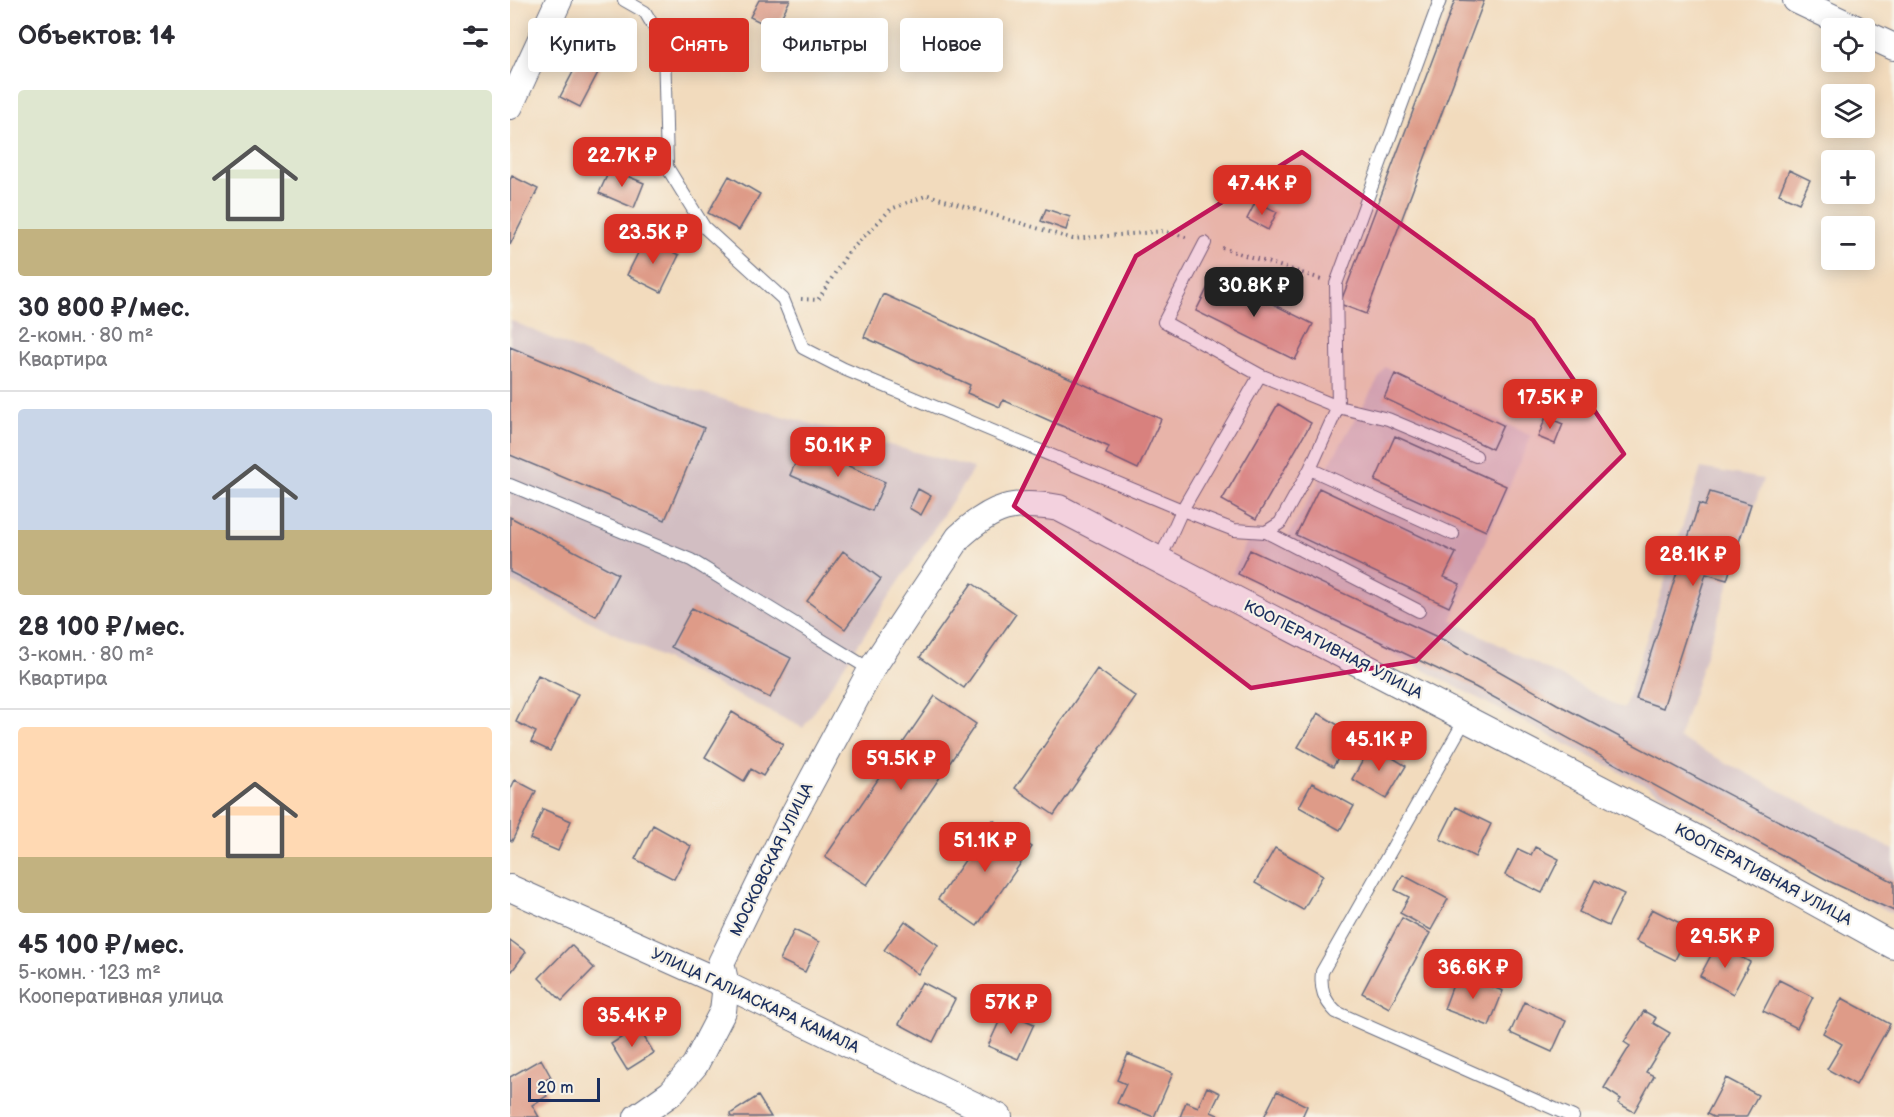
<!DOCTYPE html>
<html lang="ru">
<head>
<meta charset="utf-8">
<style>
	:root { --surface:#fff; --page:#f2f2f3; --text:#2b2b33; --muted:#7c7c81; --line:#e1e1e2; --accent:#d93025 }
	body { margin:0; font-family:"Balsamiq Sans",sans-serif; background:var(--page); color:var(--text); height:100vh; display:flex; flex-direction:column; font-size:22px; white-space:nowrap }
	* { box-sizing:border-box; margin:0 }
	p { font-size:20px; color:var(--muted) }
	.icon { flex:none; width:33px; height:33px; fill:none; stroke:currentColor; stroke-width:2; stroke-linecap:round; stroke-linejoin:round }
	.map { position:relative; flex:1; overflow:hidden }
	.sheet { display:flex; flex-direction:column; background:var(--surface); width:510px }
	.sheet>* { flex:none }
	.banner { position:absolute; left:18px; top:18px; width:570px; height:54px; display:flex; gap:12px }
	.fabs { position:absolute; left:1311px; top:18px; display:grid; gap:12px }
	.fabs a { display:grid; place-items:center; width:54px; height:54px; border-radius:6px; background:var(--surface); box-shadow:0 3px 15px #0003; font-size:30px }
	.scale { position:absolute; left:18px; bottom:15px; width:72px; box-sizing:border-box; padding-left:6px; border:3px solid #1b2f5e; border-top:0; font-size:16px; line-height:21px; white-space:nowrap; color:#1b2f5e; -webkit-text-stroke:4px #f7f3e8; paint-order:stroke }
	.price { position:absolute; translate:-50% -51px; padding:0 14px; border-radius:12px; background:var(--accent); color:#fff; font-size:20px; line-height:39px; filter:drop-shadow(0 2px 3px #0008) }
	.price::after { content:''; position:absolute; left:50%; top:36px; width:18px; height:14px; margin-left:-9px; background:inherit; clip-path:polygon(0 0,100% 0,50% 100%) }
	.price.on { background:#222; color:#fff }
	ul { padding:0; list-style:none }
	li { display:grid; align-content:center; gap:12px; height:318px; padding:0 18px }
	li+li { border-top:2px solid var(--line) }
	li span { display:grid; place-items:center; height:186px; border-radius:6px; color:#555 }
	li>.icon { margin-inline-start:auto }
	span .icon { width:108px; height:108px; fill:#fffc; stroke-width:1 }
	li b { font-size:26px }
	h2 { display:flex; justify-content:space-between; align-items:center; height:72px; padding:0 18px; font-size:26px }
	.tag { padding:0 21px; border-radius:6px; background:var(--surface); box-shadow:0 3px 15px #0003; font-size:21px; line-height:54px }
	.tag.on { background:var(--accent); color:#fff }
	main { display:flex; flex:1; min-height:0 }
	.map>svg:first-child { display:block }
</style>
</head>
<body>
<main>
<section class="sheet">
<h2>Объектов: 14<svg class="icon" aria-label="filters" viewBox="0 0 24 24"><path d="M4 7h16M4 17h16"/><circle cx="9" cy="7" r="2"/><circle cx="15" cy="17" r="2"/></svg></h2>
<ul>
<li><span style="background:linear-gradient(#dfe7d0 75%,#c2b280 0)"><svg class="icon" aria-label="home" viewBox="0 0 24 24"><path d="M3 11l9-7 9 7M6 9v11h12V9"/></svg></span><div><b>30 800 ₽/мес.</b><p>2-комн. · 80 m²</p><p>Квартира</p></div></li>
<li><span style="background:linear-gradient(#c9d6e8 65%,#c2b280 0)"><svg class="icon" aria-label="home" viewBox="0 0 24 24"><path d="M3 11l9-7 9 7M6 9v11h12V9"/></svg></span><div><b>28 100 ₽/мес.</b><p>3-комн. · 80 m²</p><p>Квартира</p></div></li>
<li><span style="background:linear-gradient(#ffd9b3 70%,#c2b280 0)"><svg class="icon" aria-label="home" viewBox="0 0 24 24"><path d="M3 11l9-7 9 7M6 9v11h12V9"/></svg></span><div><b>45 100 ₽/мес.</b><p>5-комн. · 123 m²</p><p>Кооперативная улица</p></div></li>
</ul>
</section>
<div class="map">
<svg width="1384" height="1117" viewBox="0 0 1384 1117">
	<rect width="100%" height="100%" fill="#f7f3e8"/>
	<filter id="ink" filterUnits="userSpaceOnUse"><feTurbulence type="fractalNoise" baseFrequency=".0167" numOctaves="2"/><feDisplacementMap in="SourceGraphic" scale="12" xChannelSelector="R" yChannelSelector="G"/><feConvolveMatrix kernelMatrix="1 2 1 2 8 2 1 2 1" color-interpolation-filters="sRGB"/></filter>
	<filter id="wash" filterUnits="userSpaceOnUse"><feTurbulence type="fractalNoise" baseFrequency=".008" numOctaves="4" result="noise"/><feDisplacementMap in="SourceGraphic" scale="24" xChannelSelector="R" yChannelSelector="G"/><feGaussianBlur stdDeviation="1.35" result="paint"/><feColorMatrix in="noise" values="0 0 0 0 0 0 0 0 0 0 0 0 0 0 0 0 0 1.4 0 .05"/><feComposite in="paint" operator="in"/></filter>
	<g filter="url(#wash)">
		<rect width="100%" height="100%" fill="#f2dbbd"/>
		<path fill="#d2bec2" d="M 0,320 L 104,366 L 225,403 L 464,468 L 293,728 L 0,581 Z
			M 875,367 L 1021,436 L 941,620 L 1114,709 L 1191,468 L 1253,479 L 1169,738 L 1384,850 L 1384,914 L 728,574 L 722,575 L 740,534 L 777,538 Z"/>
		<g id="blocks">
			<path fill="#de9b88" d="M 249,0 L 280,0 L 265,29 L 240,17 Z
				M 945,0 L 974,1 L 856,314 L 830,304 Z
				M 85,30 L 105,40 L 70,107 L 50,97 Z
				M 100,169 L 134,183 L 124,208 L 89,193 Z
				M 1279,170 L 1300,180 L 1289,203 L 1269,194 Z
				M 2,176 L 28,189 L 0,245 L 0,180 Z
				M 219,176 L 250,194 L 229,230 L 198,213 Z
				M 746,201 L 767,212 L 758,230 L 737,219 Z
				M 536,209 L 560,217 L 556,230 L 531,221 Z
				M 135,239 L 169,255 L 151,292 L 117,275 Z
				M 704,275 L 803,324 L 785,360 L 686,311 Z
				M 373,294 L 651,419 L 628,469 L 596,454 L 599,447 L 493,400 L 490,407 L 457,393 L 460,385 L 354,337 Z
				M 0,347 L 194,428 L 155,520 L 0,455 Z
				M 885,374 L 993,425 L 982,449 L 874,398 Z
				M 768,404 L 801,423 L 746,519 L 712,500 Z
				M 1036,417 L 1053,424 L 1045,444 L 1028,437 Z
				M 885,436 L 996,486 L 976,531 L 865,481 Z
				M 293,446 L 375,482 L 362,511 L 280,475 Z
				M 809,488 L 946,553 L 934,577 L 950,584 L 939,607 L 786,535 Z
				M 408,489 L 421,496 L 411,515 L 399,508 Z
				M 1200,492 L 1241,504 L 1217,580 L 1196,574 L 1153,708 L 1126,699 L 1189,504 L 1195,506 Z
				M 0,517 L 108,574 L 86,616 L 0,572 Z
				M 740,550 L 938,642 L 1047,704 L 1384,882 L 1384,911 L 1321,882 L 965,687 L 728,574 Z
				M 333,551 L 371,579 L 335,629 L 297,601 Z
				M 462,583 L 506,614 L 454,688 L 410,657 Z
				M 182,608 L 281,658 L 260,698 L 161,647 Z
				M 587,669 L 626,697 L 544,815 L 505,788 Z
				M 28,675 L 68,694 L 40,751 L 21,742 L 26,732 L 6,722 Z
				M 425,696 L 466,724 L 357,885 L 315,857 Z
				M 222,712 L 273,744 L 253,776 L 241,769 L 234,781 L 195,757 Z
				M 808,713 L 843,734 L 823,767 L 788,747 Z
				M 862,745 L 896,766 L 876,799 L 842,779 Z
				M 5,780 L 26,791 L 2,841 L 0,840 L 0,790 Z
				M 802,783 L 844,806 L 830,830 L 789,807 Z
				M 946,807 L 981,824 L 965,857 L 930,839 Z
				M 33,809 L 61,821 L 48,851 L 20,839 Z
				M 483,820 L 522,847 L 467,926 L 428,899 Z
				M 143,825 L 181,846 L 164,879 L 125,859 Z
				M 1025,847 L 1049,859 L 1032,893 L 995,875 L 1008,849 L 1021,855 Z
				M 765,848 L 813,875 L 793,910 L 745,883 Z
				M 893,875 L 938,899 L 921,930 L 890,913 L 899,897 L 885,890 Z
				M 1085,880 L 1114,894 L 1098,926 L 1069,912 Z
				M 1142,909 L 1180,928 L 1165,960 L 1126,941 Z
				M 892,918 L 920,933 L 879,1008 L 852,993 Z
				M 395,921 L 428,945 L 408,974 L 374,950 Z
				M 284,930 L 309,942 L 295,972 L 270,960 Z
				M 0,940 L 16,952 L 2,971 L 0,969 Z
				M 1207,944 L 1240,962 L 1223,994 L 1190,976 Z
				M 61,945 L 84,968 L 52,1001 L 29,978 Z
				M 947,974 L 993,991 L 979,1026 L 934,1009 Z
				M 1269,980 L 1303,997 L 1287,1028 L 1253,1011 Z
				M 412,982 L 445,999 L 423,1042 L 389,1024 Z
				M 1332,998 L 1380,1024 L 1346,1085 L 1317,1069 L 1332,1044 L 1313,1033 Z
				M 1014,1002 L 1056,1021 L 1042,1052 L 1000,1033 Z
				M 494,1011 L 524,1024 L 508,1059 L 478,1046 Z
				M 1134,1011 L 1146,1018 L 1143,1023 L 1160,1033 L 1136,1072 L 1144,1076 L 1124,1112 L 1108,1103 L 1111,1099 L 1094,1088 L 1120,1046 L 1114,1042 Z
				M 128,1027 L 144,1053 L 117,1070 L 101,1044 Z
				M 618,1054 L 663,1073 L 644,1117 L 607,1103 L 616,1084 L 607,1080 Z
				M 31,1059 L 41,1077 L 30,1083 L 37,1096 L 22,1105 L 29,1117 L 0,1117 L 0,1077 Z
				M 1216,1078 L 1248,1095 L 1236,1117 L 1203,1117 L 1197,1114 Z
				M 697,1087 L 710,1093 L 701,1112 L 712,1117 L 670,1117 L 676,1102 L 688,1107 Z
				M 767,1091 L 797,1106 L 792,1117 L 754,1117 Z
				M 248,1096 L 261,1117 L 221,1117 L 220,1114 Z"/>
		</g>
	</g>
	<g filter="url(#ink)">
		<use href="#blocks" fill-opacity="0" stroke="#666b7f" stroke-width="1.5"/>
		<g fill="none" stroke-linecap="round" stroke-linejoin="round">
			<g stroke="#666b7f" stroke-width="14">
				<path id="lane" d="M 114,0 L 135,12 L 154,44 L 157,167 L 194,227 L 273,299 L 293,348 L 334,369 L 672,510 L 650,559
					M 695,243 L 654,322 L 750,375 L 672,510 L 724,530 L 756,532 L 770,523 L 800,469 L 828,407 L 826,284 L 930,0
					M 750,375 L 828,407 L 878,419 L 966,456
					M 800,469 L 943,534
					M 0,485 L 181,560 L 361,670
					M 756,532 L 909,611
					M 956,718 L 812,972 C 810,989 814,1000 826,1012 L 1063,1117"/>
			</g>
			<g stroke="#666b7f" stroke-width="28">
				<path id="street" d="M 1286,0 L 1345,28
					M 1354,33 L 1384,47
					M 0,106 L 49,0
					M 0,888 L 216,985 L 489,1117
					M 127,1117 L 161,1093 L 185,1065 L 213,1011 L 216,985 L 211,963 L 281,819 L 361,670 L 449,537 C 483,506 503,500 549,508 L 1236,864 L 1384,946"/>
			</g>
			<path stroke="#666b7f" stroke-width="4" stroke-dasharray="1.5 4.5" stroke-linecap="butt" d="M 712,248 L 811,279
				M 291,299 L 308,300 L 337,254 L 381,209 L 418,195 L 563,239 L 655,231 L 679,238"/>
			<use href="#lane" stroke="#fff" stroke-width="12"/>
			<use href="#street" stroke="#fff" stroke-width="26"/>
		</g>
	</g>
	<path fill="#c2185b" fill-opacity="0.2" stroke="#c2185b" stroke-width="4.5" stroke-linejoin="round" d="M 792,152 L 1023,320 L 1114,454 L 906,661 L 741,688 L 504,506 L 626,256 Z"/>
	<g text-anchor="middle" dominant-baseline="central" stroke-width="4.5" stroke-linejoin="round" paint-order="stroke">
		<g font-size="16" fill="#1b2f5e" stroke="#f7f3e8">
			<text transform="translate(823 650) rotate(27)">КООПЕРАТИВНАЯ УЛИЦА</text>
			<text transform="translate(262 860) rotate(-64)">МОСКОВСКАЯ УЛИЦА</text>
			<text transform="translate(1253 875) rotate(28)">КООПЕРАТИВНАЯ УЛИЦА</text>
			<text transform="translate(245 1001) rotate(25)">УЛИЦА ГАЛИАСКАРА КАМАЛА</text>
		</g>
	</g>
</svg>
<div class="fabs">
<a><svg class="icon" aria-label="locate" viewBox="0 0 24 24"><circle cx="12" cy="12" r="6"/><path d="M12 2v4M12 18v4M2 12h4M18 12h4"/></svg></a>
<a><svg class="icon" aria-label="layers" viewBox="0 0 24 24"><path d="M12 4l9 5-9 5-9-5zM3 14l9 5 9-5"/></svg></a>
<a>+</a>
<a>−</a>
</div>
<div class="scale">20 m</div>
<b class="price" style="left:112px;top:188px">22.7K ₽</b>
<b class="price" style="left:752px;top:216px">47.4K ₽</b>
<b class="price" style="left:143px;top:265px">23.5K ₽</b>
<b class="price on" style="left:744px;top:318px">30.8K ₽</b>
<b class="price" style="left:1040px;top:430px">17.5K ₽</b>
<b class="price" style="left:328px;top:478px">50.1K ₽</b>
<b class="price" style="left:1183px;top:587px">28.1K ₽</b>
<b class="price" style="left:869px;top:772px">45.1K ₽</b>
<b class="price" style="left:391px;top:791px">59.5K ₽</b>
<b class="price" style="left:475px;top:873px">51.1K ₽</b>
<b class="price" style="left:1215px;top:969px">29.5K ₽</b>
<b class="price" style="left:963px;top:1000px">36.6K ₽</b>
<b class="price" style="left:501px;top:1035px">57K ₽</b>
<b class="price" style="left:122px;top:1048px">35.4K ₽</b>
<div class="banner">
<a class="tag">Купить</a>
<a class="tag on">Снять</a>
<a class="tag">Фильтры</a>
<a class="tag">Новое</a>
</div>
</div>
</main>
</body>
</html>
